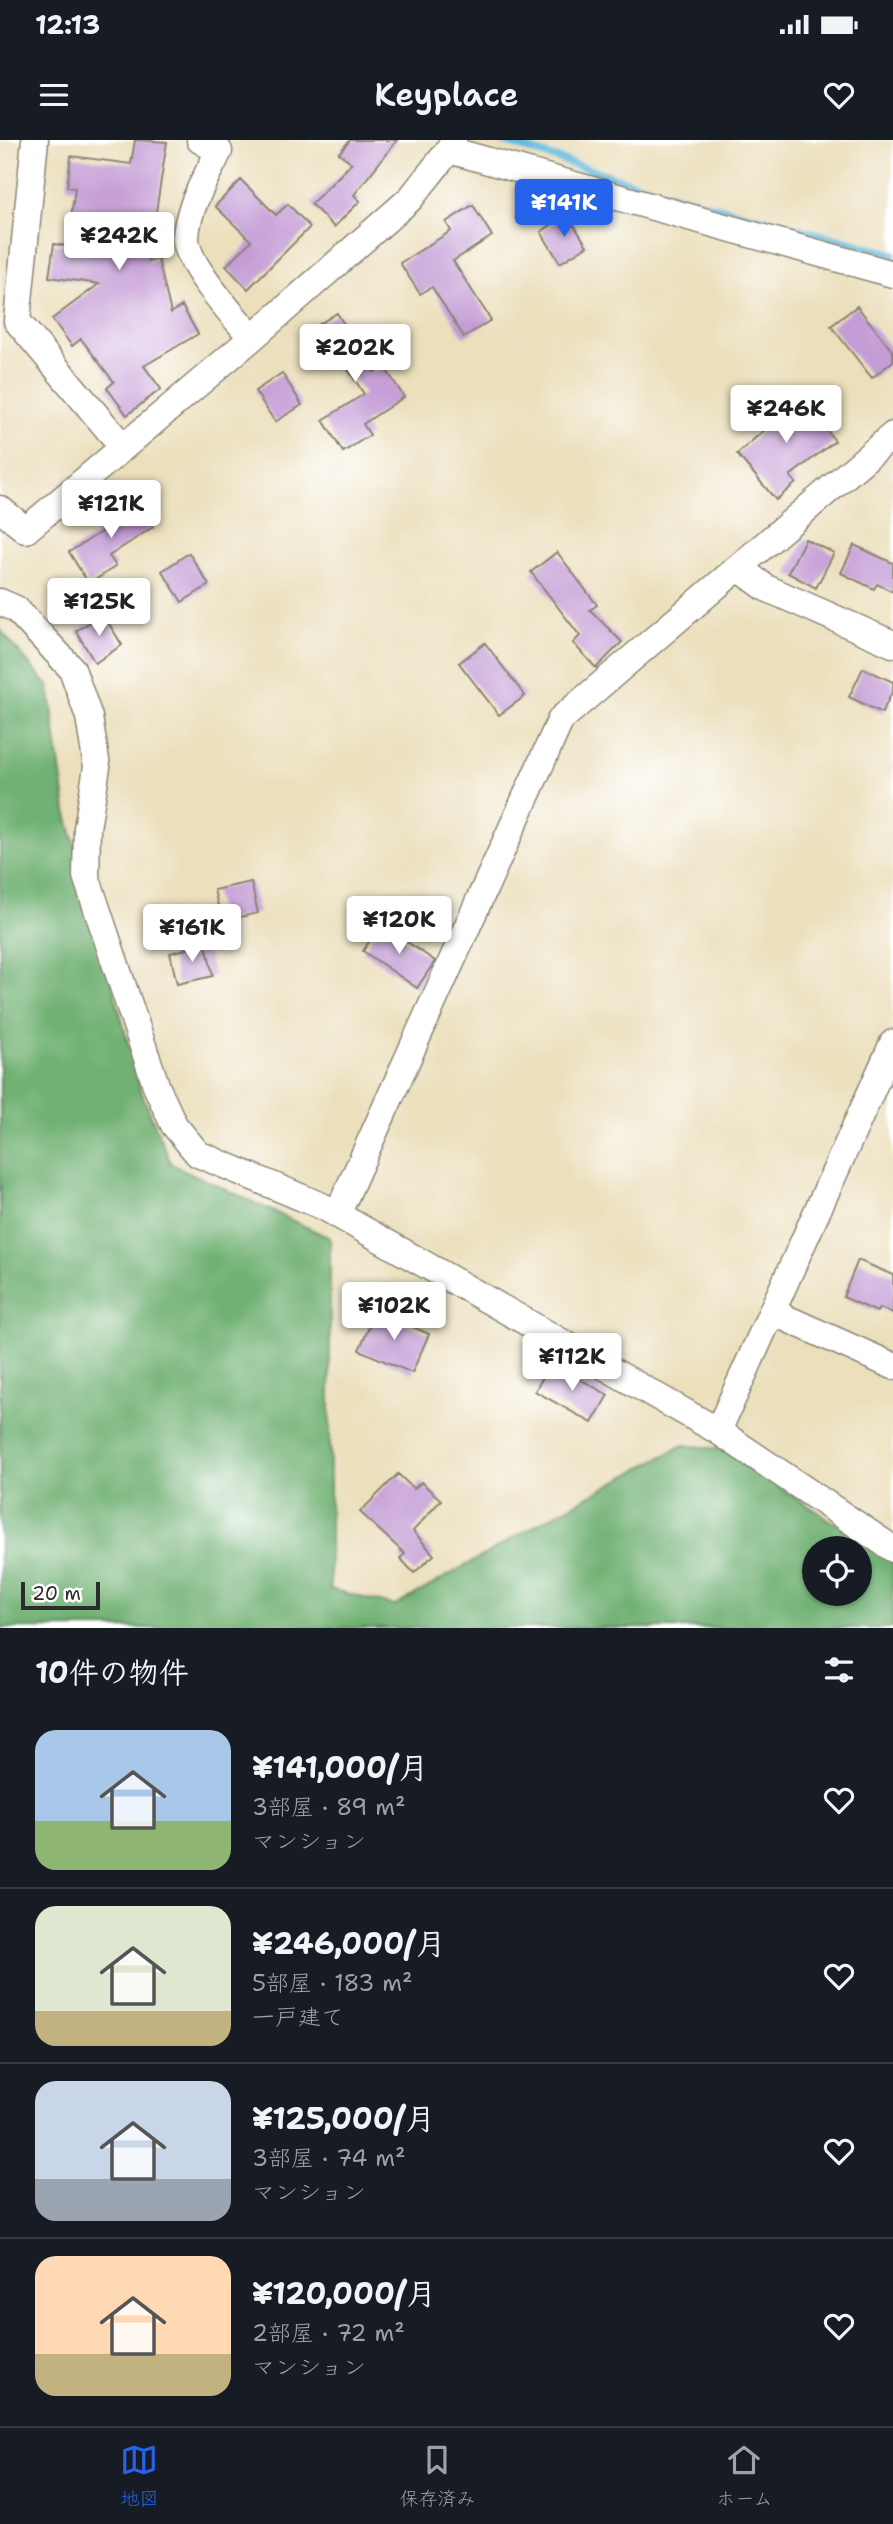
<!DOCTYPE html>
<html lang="ja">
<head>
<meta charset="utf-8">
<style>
	:root { --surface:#171b24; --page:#242831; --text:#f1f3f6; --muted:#9ea1a6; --line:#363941; --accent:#2563eb }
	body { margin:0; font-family:"Shantell Sans","Klee One",sans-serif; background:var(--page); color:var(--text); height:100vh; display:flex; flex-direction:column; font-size:26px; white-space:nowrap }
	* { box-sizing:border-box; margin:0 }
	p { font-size:23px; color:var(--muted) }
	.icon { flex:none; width:38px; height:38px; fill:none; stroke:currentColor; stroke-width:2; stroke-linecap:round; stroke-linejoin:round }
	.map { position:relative; height:1488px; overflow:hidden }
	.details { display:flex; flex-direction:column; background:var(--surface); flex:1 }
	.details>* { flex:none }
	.controls { position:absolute; left:802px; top:1396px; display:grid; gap:14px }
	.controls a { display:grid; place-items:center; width:70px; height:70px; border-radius:50%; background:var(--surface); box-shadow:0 2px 5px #0004; font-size:35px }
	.scale { position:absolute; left:21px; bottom:18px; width:79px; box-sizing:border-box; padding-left:7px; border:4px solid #2b2b2b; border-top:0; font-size:19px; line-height:24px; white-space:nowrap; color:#2b2b2b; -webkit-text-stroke:5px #fff; paint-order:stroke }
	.price { position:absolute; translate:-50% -60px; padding:0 16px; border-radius:7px; background:#fff; color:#222; font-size:23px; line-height:46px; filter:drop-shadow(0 2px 4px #0008) }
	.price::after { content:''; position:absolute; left:50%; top:42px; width:21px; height:16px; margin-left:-10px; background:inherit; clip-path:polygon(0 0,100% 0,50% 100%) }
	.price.active { background:var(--accent); color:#fff }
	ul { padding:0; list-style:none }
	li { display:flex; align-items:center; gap:21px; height:175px; padding:0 35px }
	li+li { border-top:2px solid var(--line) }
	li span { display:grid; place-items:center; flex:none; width:196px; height:140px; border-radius:21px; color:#555 }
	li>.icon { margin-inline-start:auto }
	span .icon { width:84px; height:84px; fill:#fffc; stroke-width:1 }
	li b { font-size:30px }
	h2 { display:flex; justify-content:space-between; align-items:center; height:84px; padding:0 35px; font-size:30px }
	.status { display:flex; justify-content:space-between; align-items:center; height:49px; padding:0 35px; background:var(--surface); direction:ltr }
	.status svg { height:19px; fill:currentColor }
	header { display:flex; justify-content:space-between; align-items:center; height:91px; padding:0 35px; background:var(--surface); font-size:32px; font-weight:600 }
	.menu { display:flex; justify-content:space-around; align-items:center; height:98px; border-top:2px solid var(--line); background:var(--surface); font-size:19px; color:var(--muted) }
	.menu a { display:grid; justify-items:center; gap:4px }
	.menu .active { color:var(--accent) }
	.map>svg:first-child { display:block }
</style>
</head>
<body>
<div class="status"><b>12:13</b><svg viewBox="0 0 49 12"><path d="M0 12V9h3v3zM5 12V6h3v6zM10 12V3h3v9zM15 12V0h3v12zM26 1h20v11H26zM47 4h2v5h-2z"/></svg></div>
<header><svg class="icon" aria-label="menu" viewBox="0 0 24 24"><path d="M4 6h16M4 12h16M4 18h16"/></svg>Keyplace<svg class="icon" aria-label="heart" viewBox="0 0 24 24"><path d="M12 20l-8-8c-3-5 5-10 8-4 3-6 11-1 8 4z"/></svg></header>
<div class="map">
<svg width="893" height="1488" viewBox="0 0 893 1488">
	<rect width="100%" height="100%" fill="#fff"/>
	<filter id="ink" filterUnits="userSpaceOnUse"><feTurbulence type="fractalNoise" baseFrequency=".0143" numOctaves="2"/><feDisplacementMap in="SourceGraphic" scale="14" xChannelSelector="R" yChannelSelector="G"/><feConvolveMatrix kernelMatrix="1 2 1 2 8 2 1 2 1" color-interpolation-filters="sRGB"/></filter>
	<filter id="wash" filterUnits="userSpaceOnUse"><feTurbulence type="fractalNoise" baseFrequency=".00686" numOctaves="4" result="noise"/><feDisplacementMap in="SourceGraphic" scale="28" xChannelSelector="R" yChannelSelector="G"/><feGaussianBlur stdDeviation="1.57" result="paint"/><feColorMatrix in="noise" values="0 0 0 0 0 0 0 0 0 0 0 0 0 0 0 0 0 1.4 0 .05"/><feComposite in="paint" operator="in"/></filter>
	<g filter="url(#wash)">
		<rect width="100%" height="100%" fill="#ebdfbc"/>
		<path fill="#71b173" stroke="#4e6e4f" stroke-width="2" fill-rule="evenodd" d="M 0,490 L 49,547 L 66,671 L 141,951 L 171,1024 L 330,1098 L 330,1449 L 395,1466 L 543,1381 L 683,1305 L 721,1309 L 889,1418 L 893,1423 L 893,1488 L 0,1488 ZM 814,1409 L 859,1409 L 859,1454 L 814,1454 Z"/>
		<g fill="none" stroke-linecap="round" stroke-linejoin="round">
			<path stroke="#60b9dd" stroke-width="8" d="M 500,0 L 653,50 L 893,114"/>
		</g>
		<g id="blocks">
			<path fill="#c49cd6" d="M 135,0 L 167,2 L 148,122 L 158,119 L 171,173 L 182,166 L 198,194 L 144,226 L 161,249 L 127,275 L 107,248 L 114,242 L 81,199 L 72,206 L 52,179 L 99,144 L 49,137 L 54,104 L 67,106 L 75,48 L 67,47 L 71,16 L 131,24 Z
				M 350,0 L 397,0 L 354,55 L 360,61 L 334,87 L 311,64 L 352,23 L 339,13 Z
				M 241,40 L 276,75 L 288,64 L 310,87 L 248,149 L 226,126 L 251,101 L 215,66 Z
				M 473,65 L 492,96 L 453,121 L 491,180 L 464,197 L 432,147 L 420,154 L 400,123 L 451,91 L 446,82 Z
				M 567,74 L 587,106 L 560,123 L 541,92 Z
				M 857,166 L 893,212 L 893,221 L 872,238 L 831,186 Z
				M 337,173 L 374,232 L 384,226 L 404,257 L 363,284 L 370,295 L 343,312 L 323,280 L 364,254 L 339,216 L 330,222 L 310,190 Z
				M 282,233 L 302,265 L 275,282 L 255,251 Z
				M 795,249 L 835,301 L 790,336 L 796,343 L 776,360 L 737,314 L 777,279 L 770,269 Z
				M 133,356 L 153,387 L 109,416 L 116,426 L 89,444 L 69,412 L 114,384 L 106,373 Z
				M 805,399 L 834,413 L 816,448 L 788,433 Z
				M 854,405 L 893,423 L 893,452 L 877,444 L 874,449 L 841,433 Z
				M 557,412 L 597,465 L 590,470 L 622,502 L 596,528 L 573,503 L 580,496 L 531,432 Z
				M 189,413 L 209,445 L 182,462 L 162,431 Z
				M 103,474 L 122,505 L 95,523 L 76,491 Z
				M 485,503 L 525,556 L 499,575 L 459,523 Z
				M 863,528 L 893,542 L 893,550 L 882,573 L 849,557 Z
				M 251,742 L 258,773 L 222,781 L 214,750 Z
				M 381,784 L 435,821 L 417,848 L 363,811 Z
				M 206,804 L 213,836 L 177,844 L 170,813 Z
				M 858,1120 L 893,1135 L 893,1173 L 879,1168 L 877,1172 L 843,1157 Z
				M 376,1171 L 429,1194 L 412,1233 L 359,1210 Z
				M 551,1223 L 608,1255 L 592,1283 L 535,1251 Z
				M 398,1334 L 414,1349 L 421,1342 L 441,1360 L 413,1391 L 434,1415 L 414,1433 L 400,1418 L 405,1414 L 360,1372 Z"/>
		</g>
	</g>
	<g filter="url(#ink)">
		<use href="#blocks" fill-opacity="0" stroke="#8b8574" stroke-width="2"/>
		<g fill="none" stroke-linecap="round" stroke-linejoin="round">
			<g stroke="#8b8574" stroke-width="29">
				<path id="minor" d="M 35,0 L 17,181 L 123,307
					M 200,0 L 219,11 C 206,38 187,68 186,98 C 186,125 235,177 252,198
					M 449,10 L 893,134
					M 0,369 L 26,390 L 252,198 L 410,59 L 449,10 L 453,0
					M 739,428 L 766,448 L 893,504
					M 0,462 L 16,469 L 72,529 L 89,577 L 97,627 L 87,688 L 86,736 L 157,948 L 174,985 L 198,1014 L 324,1067 L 718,1291 L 893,1409
					M 337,1075 L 561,579 L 893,295
					M 772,1172 L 893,1226
					M 718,1291 L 893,903"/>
			</g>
			<use href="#minor" stroke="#fff" stroke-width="26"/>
		</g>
	</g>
</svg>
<div class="controls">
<a><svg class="icon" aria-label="locate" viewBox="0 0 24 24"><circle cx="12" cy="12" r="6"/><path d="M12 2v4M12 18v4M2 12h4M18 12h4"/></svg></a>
</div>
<div class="scale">20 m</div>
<b class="price active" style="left:564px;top:99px">¥141K</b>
<b class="price" style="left:119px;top:132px">¥242K</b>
<b class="price" style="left:355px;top:244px">¥202K</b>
<b class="price" style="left:786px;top:305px">¥246K</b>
<b class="price" style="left:111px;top:400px">¥121K</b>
<b class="price" style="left:99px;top:498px">¥125K</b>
<b class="price" style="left:399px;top:816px">¥120K</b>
<b class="price" style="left:192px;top:824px">¥161K</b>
<b class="price" style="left:394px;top:1202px">¥102K</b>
<b class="price" style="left:572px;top:1253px">¥112K</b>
</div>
<section class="details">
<h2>10件の物件<svg class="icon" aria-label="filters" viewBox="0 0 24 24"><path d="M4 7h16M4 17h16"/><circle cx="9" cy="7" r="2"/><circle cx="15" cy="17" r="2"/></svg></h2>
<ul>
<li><span style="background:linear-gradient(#a9c7e8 65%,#8fb573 0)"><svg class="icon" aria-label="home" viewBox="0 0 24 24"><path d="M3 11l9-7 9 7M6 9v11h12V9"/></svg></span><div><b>¥141,000/月</b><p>3部屋 · 89 m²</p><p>マンション</p></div><svg class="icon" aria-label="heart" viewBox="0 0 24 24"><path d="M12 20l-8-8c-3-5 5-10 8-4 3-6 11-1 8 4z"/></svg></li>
<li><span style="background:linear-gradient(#dfe7d0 75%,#c2b280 0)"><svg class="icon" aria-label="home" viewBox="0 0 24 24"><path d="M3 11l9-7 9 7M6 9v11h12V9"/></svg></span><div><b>¥246,000/月</b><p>5部屋 · 183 m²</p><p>一戸建て</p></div><svg class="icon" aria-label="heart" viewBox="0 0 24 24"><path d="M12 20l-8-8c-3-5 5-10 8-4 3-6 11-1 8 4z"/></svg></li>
<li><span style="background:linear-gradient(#c9d6e8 70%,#9aa5b1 0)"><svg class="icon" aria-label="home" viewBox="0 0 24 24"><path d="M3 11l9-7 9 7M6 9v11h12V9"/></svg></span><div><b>¥125,000/月</b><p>3部屋 · 74 m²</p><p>マンション</p></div><svg class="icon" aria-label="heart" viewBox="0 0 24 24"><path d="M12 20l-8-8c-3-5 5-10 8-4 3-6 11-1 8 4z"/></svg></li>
<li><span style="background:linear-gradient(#ffd9b3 70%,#c2b280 0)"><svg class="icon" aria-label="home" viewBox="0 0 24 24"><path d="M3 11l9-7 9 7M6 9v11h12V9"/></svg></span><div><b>¥120,000/月</b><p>2部屋 · 72 m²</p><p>マンション</p></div><svg class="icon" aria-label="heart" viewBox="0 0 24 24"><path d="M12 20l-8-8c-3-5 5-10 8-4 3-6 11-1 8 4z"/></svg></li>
</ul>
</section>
<nav class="menu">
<a class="active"><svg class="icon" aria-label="map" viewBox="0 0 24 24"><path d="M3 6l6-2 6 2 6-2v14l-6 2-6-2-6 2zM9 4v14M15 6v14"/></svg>地図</a>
<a><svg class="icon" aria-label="saved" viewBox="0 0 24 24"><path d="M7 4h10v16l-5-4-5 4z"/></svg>保存済み</a>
<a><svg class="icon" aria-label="home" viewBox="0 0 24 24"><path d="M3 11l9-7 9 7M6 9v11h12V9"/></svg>ホーム</a>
</nav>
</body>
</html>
